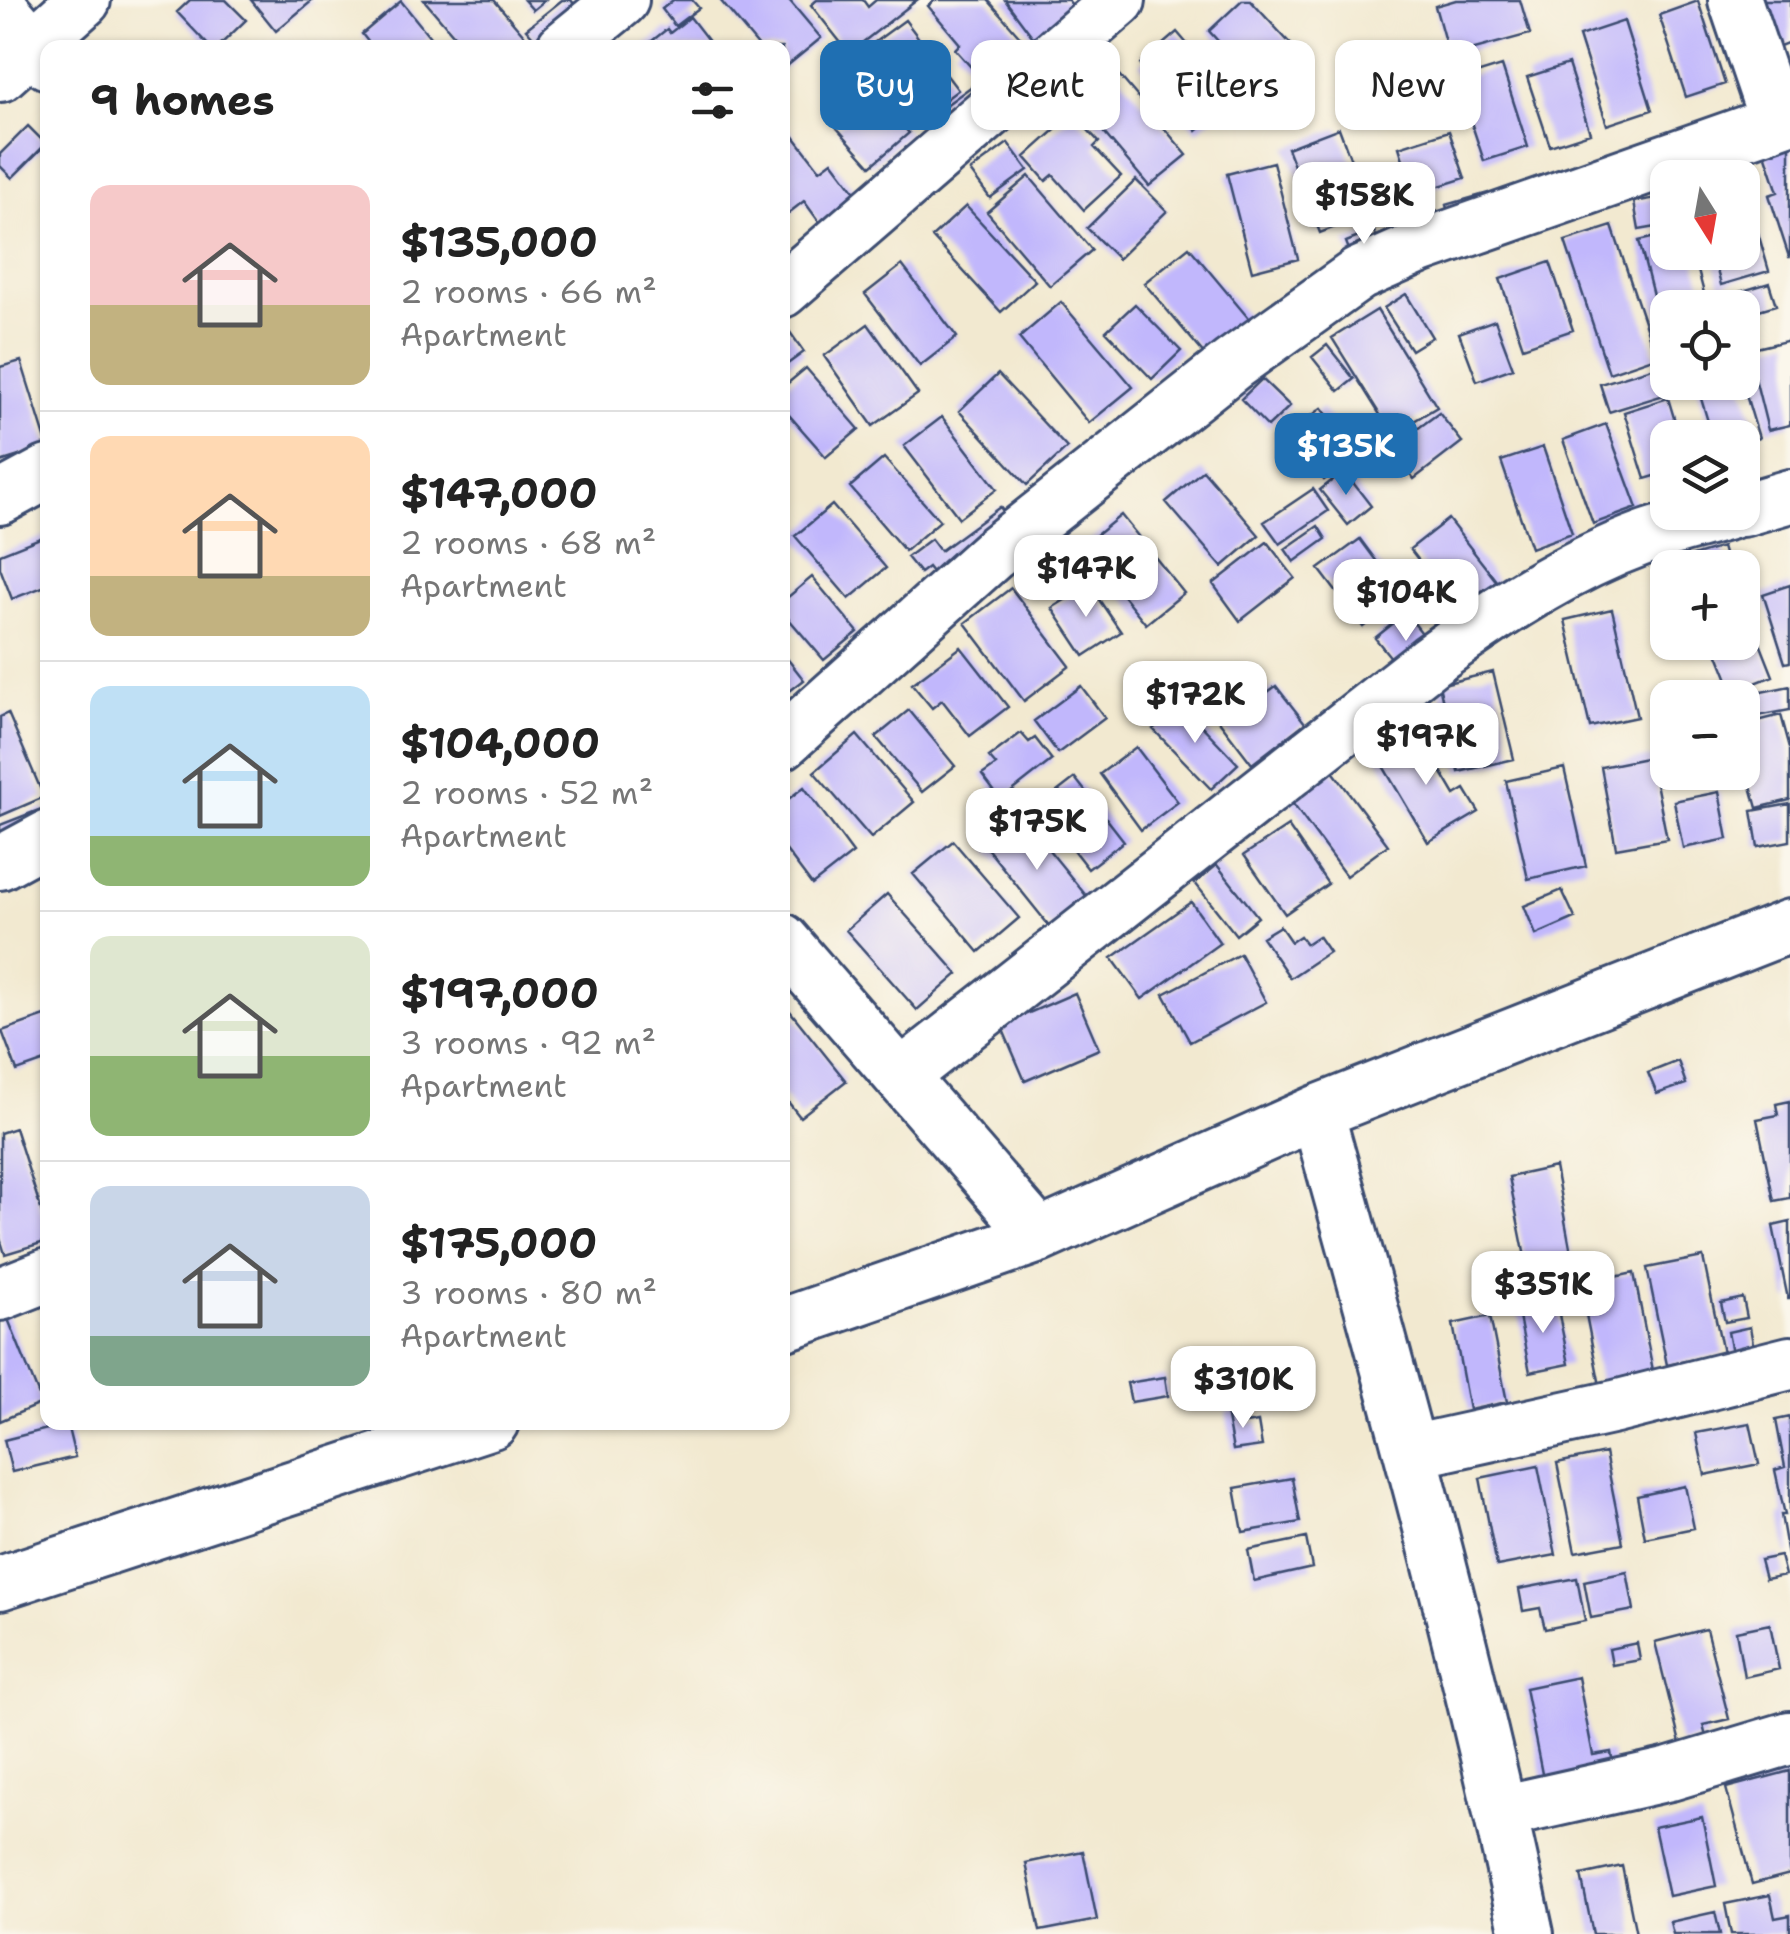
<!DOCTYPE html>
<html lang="en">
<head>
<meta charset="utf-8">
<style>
	:root { --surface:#fff; --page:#f6f6f6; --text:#222; --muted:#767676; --line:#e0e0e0; --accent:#1f6fb2 }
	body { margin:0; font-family:"Shantell Sans",sans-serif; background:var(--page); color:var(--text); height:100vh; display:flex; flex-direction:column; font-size:38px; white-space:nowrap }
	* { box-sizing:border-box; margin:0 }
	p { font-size:32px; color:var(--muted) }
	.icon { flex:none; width:55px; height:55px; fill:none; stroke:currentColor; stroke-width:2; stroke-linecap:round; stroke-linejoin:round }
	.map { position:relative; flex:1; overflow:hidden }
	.drawer { position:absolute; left:40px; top:40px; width:750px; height:1390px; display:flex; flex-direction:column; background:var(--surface); border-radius:20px; box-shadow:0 2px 8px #0004 }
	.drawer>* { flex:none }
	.banner { position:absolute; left:820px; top:40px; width:820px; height:90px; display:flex; gap:20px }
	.needle { width:65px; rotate:169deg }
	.fabs { position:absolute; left:1650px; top:160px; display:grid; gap:20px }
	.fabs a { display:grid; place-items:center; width:110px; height:110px; border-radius:20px; background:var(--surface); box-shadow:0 2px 8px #0004; font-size:50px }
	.price { position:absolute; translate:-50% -85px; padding:0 22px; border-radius:20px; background:#fff; color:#222; font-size:32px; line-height:65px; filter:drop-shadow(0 2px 5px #0008) }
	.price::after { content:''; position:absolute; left:50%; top:60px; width:30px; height:22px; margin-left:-15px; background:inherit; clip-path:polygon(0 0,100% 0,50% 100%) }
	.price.on { background:var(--accent); color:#fff }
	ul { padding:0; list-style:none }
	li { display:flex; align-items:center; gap:30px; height:250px; padding:0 50px }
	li+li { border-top:2px solid var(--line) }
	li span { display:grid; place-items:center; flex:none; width:280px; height:200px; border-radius:20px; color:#555 }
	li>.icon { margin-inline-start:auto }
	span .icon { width:120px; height:120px; fill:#fffc; stroke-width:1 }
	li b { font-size:42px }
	h2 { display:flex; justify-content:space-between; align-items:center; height:120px; padding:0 50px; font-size:42px }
	.tag { padding:0 35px; border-radius:20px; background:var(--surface); box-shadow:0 2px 8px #0004; font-size:35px; line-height:90px }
	.tag.on { background:var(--accent); color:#fff }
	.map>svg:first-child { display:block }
</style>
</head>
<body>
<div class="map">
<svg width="1790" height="1934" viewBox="0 0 1790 1934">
	<rect width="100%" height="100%" fill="#fbf7ec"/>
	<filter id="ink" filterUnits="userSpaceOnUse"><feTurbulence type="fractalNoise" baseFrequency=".01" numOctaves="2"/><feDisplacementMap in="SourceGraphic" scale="20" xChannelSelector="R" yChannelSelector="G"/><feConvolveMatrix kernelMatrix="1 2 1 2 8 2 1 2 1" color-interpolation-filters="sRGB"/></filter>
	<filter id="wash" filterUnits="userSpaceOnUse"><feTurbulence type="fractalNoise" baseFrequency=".0048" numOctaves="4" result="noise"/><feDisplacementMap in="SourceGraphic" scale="40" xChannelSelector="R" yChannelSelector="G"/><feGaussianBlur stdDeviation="2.25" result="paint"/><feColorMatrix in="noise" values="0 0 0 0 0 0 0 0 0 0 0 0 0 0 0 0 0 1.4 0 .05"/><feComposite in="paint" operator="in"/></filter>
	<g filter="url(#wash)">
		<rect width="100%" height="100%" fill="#f2e9d0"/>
		<g id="blocks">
			<path fill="#c1b7fc" d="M 190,0 L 226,0 L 246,20 L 217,48 L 211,48 L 177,12 Z
				M 251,0 L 313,0 L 276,31 Z
				M 424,0 L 494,0 L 524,35 L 509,48 L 465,48 Z
				M 524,0 L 545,0 L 533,10 Z
				M 562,0 L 571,0 L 581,13 L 541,46 L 526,29 Z
				M 673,0 L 692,0 L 699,8 L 675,26 L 662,9 Z
				M 720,0 L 789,0 L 821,38 L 782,70 L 782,48 L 760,48 Z
				M 817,0 L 863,0 L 868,7 L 876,0 L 917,0 L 849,53 L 811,5 Z
				M 935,0 L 988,0 L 1023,40 L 1002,58 L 1009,65 L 1003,96 L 983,73 L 979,76 L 955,49 L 960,44 L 928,6 Z
				M 1005,0 L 1068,0 L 1076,10 L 1035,40 Z
				M 1242,0 L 1250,0 L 1309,64 L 1271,99 L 1209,31 Z
				M 1456,0 L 1520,0 L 1530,34 L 1449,56 L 1435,6 Z
				M 1761,0 L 1790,0 L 1790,42 L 1777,47 Z
				M 401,1 L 430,37 L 417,48 L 373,48 L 362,34 Z
				M 1698,1 L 1725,84 L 1686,97 L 1659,15 Z
				M 690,17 L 714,48 L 643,48 L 667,29 L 670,33 Z
				M 905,20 L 958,90 L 933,109 L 935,113 L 972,86 L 988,108 L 942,143 L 924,117 L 918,121 L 864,50 Z
				M 1624,21 L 1652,110 L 1607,125 L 1579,36 Z
				M 1177,32 L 1234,99 L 1197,131 L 1140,64 Z
				M 1108,62 L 1187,155 L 1149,186 L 1071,94 Z
				M 1568,64 L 1590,133 L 1550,146 L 1527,77 Z
				M 1502,66 L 1528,147 L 1484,161 L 1457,80 Z
				M 874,94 L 909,133 L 871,166 L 837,128 Z
				M 1073,114 L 1099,142 L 1094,147 L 1121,176 L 1084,210 L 1053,175 L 1046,181 L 1025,157 Z
				M 782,121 L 820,170 L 832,161 L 863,202 L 825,230 L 804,201 L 786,215 L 782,211 Z
				M 28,126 L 46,144 L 12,178 L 0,166 L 0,154 Z
				M 1339,128 L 1355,171 L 1368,166 L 1384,208 L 1320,233 L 1287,148 Z
				M 1449,131 L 1465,178 L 1414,194 L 1399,147 Z
				M 1008,143 L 1028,170 L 990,198 L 970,171 Z
				M 1790,145 L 1790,257 L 1789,257 L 1769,195 L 1778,192 L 1765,153 Z
				M 1273,162 L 1298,259 L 1252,271 L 1227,174 Z
				M 1029,176 L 1092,250 L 1050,286 L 987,212 Z
				M 1136,180 L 1167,211 L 1118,259 L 1087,228 Z
				M 1488,193 L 1494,212 L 1452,224 L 1446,205 Z
				M 1668,196 L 1668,225 L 1639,230 L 1634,202 Z
				M 1748,198 L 1769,271 L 1721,285 L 1712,252 L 1742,252 L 1742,199 Z
				M 966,206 L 1035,281 L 1001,312 L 932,237 Z
				M 1612,226 L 1656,357 L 1609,373 L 1565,241 Z
				M 1374,231 L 1382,252 L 1354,263 L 1346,242 Z
				M 1668,234 L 1668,252 L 1693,252 L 1708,308 L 1668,308 L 1666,346 L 1639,241 Z
				M 1189,247 L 1250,320 L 1206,356 L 1144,283 Z
				M 1550,262 L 1573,330 L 1523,347 L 1500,279 Z
				M 902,265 L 957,337 L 920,366 L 865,294 Z
				M 1769,283 L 1776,305 L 1742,315 L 1742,308 L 1733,308 L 1729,295 Z
				M 1406,294 L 1432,337 L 1411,350 L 1384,308 Z
				M 1061,302 L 1133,387 L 1089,423 L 1019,338 Z
				M 1135,304 L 1181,351 L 1152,379 L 1106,331 Z
				M 1377,310 L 1437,407 L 1392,434 L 1332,338 Z
				M 1495,320 L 1513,368 L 1477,381 L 1459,333 Z
				M 868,324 L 918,394 L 873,426 L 824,356 Z
				M 787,328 L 804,352 L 782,368 L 782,331 Z
				M 1790,340 L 1790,425 L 1768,430 L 1748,350 Z
				M 1327,345 L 1354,379 L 1339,391 L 1312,357 Z
				M 21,361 L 48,447 L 0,462 L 0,367 Z
				M 1655,367 L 1664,395 L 1609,412 L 1600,384 Z
				M 806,368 L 859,429 L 826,457 L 782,407 L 782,388 Z
				M 998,374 L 1067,448 L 1027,485 L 959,411 Z
				M 1262,379 L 1290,406 L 1268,427 L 1241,399 Z
				M 1696,382 L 1742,382 L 1759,438 L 1742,443 L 1742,438 L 1713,438 Z
				M 1668,398 L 1680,438 L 1668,438 L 1668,472 L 1645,479 L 1624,412 Z
				M 1322,408 L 1358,455 L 1324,480 L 1288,433 Z
				M 1439,413 L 1462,442 L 1414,479 L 1391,448 Z
				M 942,417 L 997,489 L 959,518 L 904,446 Z
				M 1606,424 L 1637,508 L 1593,524 L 1563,440 Z
				M 1543,447 L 1572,533 L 1531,548 L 1501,461 Z
				M 884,458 L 940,521 L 905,551 L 850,487 Z
				M 1203,470 L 1259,535 L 1222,567 L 1166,502 Z
				M 1344,471 L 1371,506 L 1348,525 L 1320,490 Z
				M 1313,489 L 1328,511 L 1280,544 L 1264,522 Z
				M 832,505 L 886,568 L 849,599 L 795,536 Z
				M 1000,507 L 1014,526 L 940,582 L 928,567 L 920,573 L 907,557 L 931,539 L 940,551 Z
				M 1121,515 L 1184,593 L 1146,624 L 1083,546 Z
				M 1448,519 L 1497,582 L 1458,611 L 1410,549 Z
				M 1318,526 L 1326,539 L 1294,562 L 1285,549 Z
				M 45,536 L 48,585 L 12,599 L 0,568 L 0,554 Z
				M 1360,539 L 1403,597 L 1363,627 L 1319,569 Z
				M 1267,542 L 1295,578 L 1240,621 L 1213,584 Z
				M 1722,547 L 1728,568 L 1675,568 L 1673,562 Z
				M 812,577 L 858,632 L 824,660 L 782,611 L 782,602 Z
				M 1089,585 L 1121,632 L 1084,656 L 1052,608 Z
				M 1790,585 L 1790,662 L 1785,663 L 1763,594 Z
				M 1011,588 L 1070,666 L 1024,701 L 965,623 Z
				M 1743,600 L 1773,676 L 1733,692 L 1713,642 L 1742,642 Z
				M 1612,609 L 1637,717 L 1590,727 L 1565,620 Z
				M 1406,613 L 1436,651 L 1405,675 L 1375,638 Z
				M 961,647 L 1008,707 L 970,736 L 942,700 L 932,708 L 912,684 Z
				M 782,652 L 804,680 L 782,697 Z
				M 1244,668 L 1265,694 L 1276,686 L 1305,723 L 1252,764 L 1203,700 Z
				M 1493,672 L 1514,759 L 1459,772 L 1439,685 Z
				M 1081,686 L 1105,718 L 1058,753 L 1034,721 Z
				M 1790,686 L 1790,710 L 1742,719 L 1742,696 Z
				M 1180,703 L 1238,764 L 1211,789 L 1153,729 Z
				M 909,710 L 955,766 L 922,792 L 876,737 Z
				M 8,713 L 44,797 L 0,816 L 0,717 Z
				M 1781,715 L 1790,748 L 1790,800 L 1757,808 L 1742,754 L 1742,725 Z
				M 1668,723 L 1668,748 L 1666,748 L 1661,724 Z
				M 1418,732 L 1455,795 L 1465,789 L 1479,812 L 1428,842 L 1377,756 Z
				M 1021,733 L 1029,742 L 1035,738 L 1052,760 L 1001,800 L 982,775 L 996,765 L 989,757 Z
				M 857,735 L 914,802 L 871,838 L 814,772 Z
				M 1136,747 L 1178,802 L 1141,830 L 1100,774 Z
				M 1651,757 L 1667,839 L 1616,848 L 1601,767 Z
				M 1564,768 L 1586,866 L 1528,879 L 1506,781 Z
				M 1332,770 L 1388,845 L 1346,876 L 1290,800 Z
				M 1075,778 L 1124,841 L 1088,869 L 1039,806 Z
				M 804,787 L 853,853 L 812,885 L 782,845 L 782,804 Z
				M 1719,792 L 1728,839 L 1683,848 L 1674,801 Z
				M 1790,804 L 1790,841 L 1758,847 L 1752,811 Z
				M 44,808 L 48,819 L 0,846 L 0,825 Z
				M 1023,818 L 1088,898 L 1051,928 L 986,847 Z
				M 1288,826 L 1328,884 L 1285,914 L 1244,855 Z
				M 953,841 L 1019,918 L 979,952 L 913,874 Z
				M 1217,865 L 1258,917 L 1236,935 L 1195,883 Z
				M 1562,890 L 1575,918 L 1536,935 L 1524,906 Z
				M 887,894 L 958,974 L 917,1010 L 846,930 Z
				M 1191,902 L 1220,943 L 1142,999 L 1112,958 Z
				M 1280,926 L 1291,942 L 1300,936 L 1306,944 L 1318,936 L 1329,952 L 1290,978 L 1262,937 Z
				M 1240,954 L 1266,1002 L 1190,1042 L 1164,994 Z
				M 1075,993 L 1099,1049 L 1025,1081 L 1001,1025 Z
				M 782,1001 L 846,1081 L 800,1117 L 782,1094 Z
				M 48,1015 L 48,1060 L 17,1071 L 2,1031 Z
				M 1678,1061 L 1686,1084 L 1657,1094 L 1648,1073 Z
				M 1790,1101 L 1790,1198 L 1774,1201 L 1757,1119 L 1778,1115 L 1776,1104 Z
				M 15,1128 L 48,1231 L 48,1241 L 5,1254 L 0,1238 L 0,1133 Z
				M 1555,1167 L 1572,1258 L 1556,1261 L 1560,1283 L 1517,1292 L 1513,1270 L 1527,1267 L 1509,1177 Z
				M 1790,1222 L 1790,1299 L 1788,1299 L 1773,1226 Z
				M 1703,1257 L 1723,1353 L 1667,1365 L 1647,1268 Z
				M 1634,1273 L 1656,1386 L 1602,1396 L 1580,1284 Z
				M 1743,1298 L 1747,1318 L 1725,1322 L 1721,1303 Z
				M 1556,1300 L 1569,1364 L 1530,1372 L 1517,1307 Z
				M 6,1314 L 42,1403 L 0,1421 L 0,1317 Z
				M 1490,1316 L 1507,1402 L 1469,1410 L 1453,1324 Z
				M 1750,1327 L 1754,1349 L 1732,1353 L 1728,1332 Z
				M 1165,1377 L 1168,1396 L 1131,1402 L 1127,1383 Z
				M 1242,1409 L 1245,1424 L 1258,1422 L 1262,1446 L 1233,1450 L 1226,1412 Z
				M 1790,1417 L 1790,1555 L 1788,1555 L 1781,1515 L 1785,1515 L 1775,1470 L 1785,1467 L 1776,1420 Z
				M 1750,1423 L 1759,1464 L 1705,1475 L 1696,1433 Z
				M 67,1424 L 75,1457 L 12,1472 L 4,1440 Z
				M 1605,1453 L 1623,1543 L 1575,1552 L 1557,1463 Z
				M 1538,1466 L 1556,1555 L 1497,1566 L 1480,1478 Z
				M 1292,1478 L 1300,1522 L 1243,1532 L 1235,1488 Z
				M 1685,1486 L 1694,1528 L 1645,1538 L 1637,1496 Z
				M 1306,1538 L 1312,1568 L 1254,1581 L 1248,1550 Z
				M 1780,1556 L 1785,1575 L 1765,1579 L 1760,1560 Z
				M 1627,1572 L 1634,1610 L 1591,1618 L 1584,1581 Z
				M 1577,1578 L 1585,1621 L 1545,1629 L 1540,1608 L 1523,1611 L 1519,1589 Z
				M 1770,1624 L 1779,1669 L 1744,1677 L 1736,1631 Z
				M 1706,1629 L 1729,1719 L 1703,1725 L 1706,1737 L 1680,1743 L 1655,1642 Z
				M 1637,1643 L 1640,1660 L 1612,1665 L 1609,1649 Z
				M 1578,1677 L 1593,1755 L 1611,1752 L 1616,1781 L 1546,1794 L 1525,1688 Z
				M 1790,1771 L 1790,1874 L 1752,1884 L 1726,1788 Z
				M 1702,1817 L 1716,1886 L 1669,1896 L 1654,1827 Z
				M 1083,1851 L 1097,1920 L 1040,1931 L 1026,1863 Z
				M 1622,1866 L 1636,1934 L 1593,1934 L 1581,1875 Z
				M 1770,1895 L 1775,1918 L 1790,1915 L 1790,1934 L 1731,1934 L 1725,1904 Z
				M 1715,1912 L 1720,1934 L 1673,1934 L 1670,1922 Z"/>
		</g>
	</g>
	<g filter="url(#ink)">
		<use href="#blocks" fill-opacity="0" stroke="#3b4b6f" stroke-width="2.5"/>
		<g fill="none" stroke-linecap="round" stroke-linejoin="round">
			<g stroke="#3b4b6f" stroke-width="58">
				<path id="minor" d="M 1735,0 L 1776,121
					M 0,7 L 48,63
					M 563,48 L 622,0
					M 0,75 L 84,0
					M 782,291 L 1119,0
					M 0,498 L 48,472
					M 1742,510 L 1790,496
					M 782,743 L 993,554 L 1233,364 L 1359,274 L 1420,247 L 1790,117
					M 0,863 L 48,837
					M 782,940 L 1039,1236
					M 901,1076 L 1430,661 C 1497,612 1565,567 1644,538 C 1672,528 1703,521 1732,512
					M 1317,1112 C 1393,1384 1468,1657 1527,1934
					M 0,1294 L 48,1275
					M 782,1325 L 1039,1236 L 1317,1112 L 1790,926
					M 1411,1452 L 1615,1407 L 1790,1363
					M 0,1583 L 492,1422
					M 1501,1812 L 1670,1774 L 1790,1738"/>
			</g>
			<use href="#minor" stroke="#fff" stroke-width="52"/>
		</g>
	</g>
</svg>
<div class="fabs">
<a><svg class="needle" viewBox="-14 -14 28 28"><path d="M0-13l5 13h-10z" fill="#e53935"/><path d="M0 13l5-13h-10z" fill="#767676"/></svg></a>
<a><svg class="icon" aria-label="locate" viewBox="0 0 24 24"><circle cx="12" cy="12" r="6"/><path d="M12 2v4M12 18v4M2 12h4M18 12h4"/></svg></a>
<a><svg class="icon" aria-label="layers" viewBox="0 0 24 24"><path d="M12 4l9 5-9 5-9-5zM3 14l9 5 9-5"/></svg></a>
<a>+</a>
<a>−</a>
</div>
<b class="price" style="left:1364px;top:247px">$158K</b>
<b class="price on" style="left:1346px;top:498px">$135K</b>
<b class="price" style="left:1086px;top:620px">$147K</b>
<b class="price" style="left:1406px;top:644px">$104K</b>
<b class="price" style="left:1195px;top:746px">$172K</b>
<b class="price" style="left:1426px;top:788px">$197K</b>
<b class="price" style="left:1037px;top:873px">$175K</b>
<b class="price" style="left:1543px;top:1336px">$351K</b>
<b class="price" style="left:1243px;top:1431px">$310K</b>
<div class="banner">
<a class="tag on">Buy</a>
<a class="tag">Rent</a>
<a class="tag">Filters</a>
<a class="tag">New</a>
</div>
<section class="drawer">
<h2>9 homes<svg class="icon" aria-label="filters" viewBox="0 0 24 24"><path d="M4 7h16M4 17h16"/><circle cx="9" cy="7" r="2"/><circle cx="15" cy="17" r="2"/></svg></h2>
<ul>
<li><span style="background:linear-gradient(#f6c9c9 60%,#c2b280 0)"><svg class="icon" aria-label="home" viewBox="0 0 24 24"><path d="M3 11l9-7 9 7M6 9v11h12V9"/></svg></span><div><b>$135,000</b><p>2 rooms · 66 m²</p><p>Apartment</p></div></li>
<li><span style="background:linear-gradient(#ffd9b3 70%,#c2b280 0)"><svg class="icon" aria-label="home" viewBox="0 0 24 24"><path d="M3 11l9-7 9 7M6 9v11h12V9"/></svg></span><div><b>$147,000</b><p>2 rooms · 68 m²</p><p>Apartment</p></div></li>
<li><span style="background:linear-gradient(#bfe0f5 75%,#8fb573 0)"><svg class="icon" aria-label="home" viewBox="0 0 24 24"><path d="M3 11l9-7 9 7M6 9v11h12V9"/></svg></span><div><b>$104,000</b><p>2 rooms · 52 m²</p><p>Apartment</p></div></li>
<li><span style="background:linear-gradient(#dfe7d0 60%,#8fb573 0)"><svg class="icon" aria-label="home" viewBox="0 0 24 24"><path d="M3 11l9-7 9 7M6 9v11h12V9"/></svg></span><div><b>$197,000</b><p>3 rooms · 92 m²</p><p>Apartment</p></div></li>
<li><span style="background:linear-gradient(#c9d6e8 75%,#7fa58c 0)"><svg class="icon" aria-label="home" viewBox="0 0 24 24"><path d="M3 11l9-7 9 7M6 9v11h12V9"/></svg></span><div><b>$175,000</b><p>3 rooms · 80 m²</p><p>Apartment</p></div></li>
</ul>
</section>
</div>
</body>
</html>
